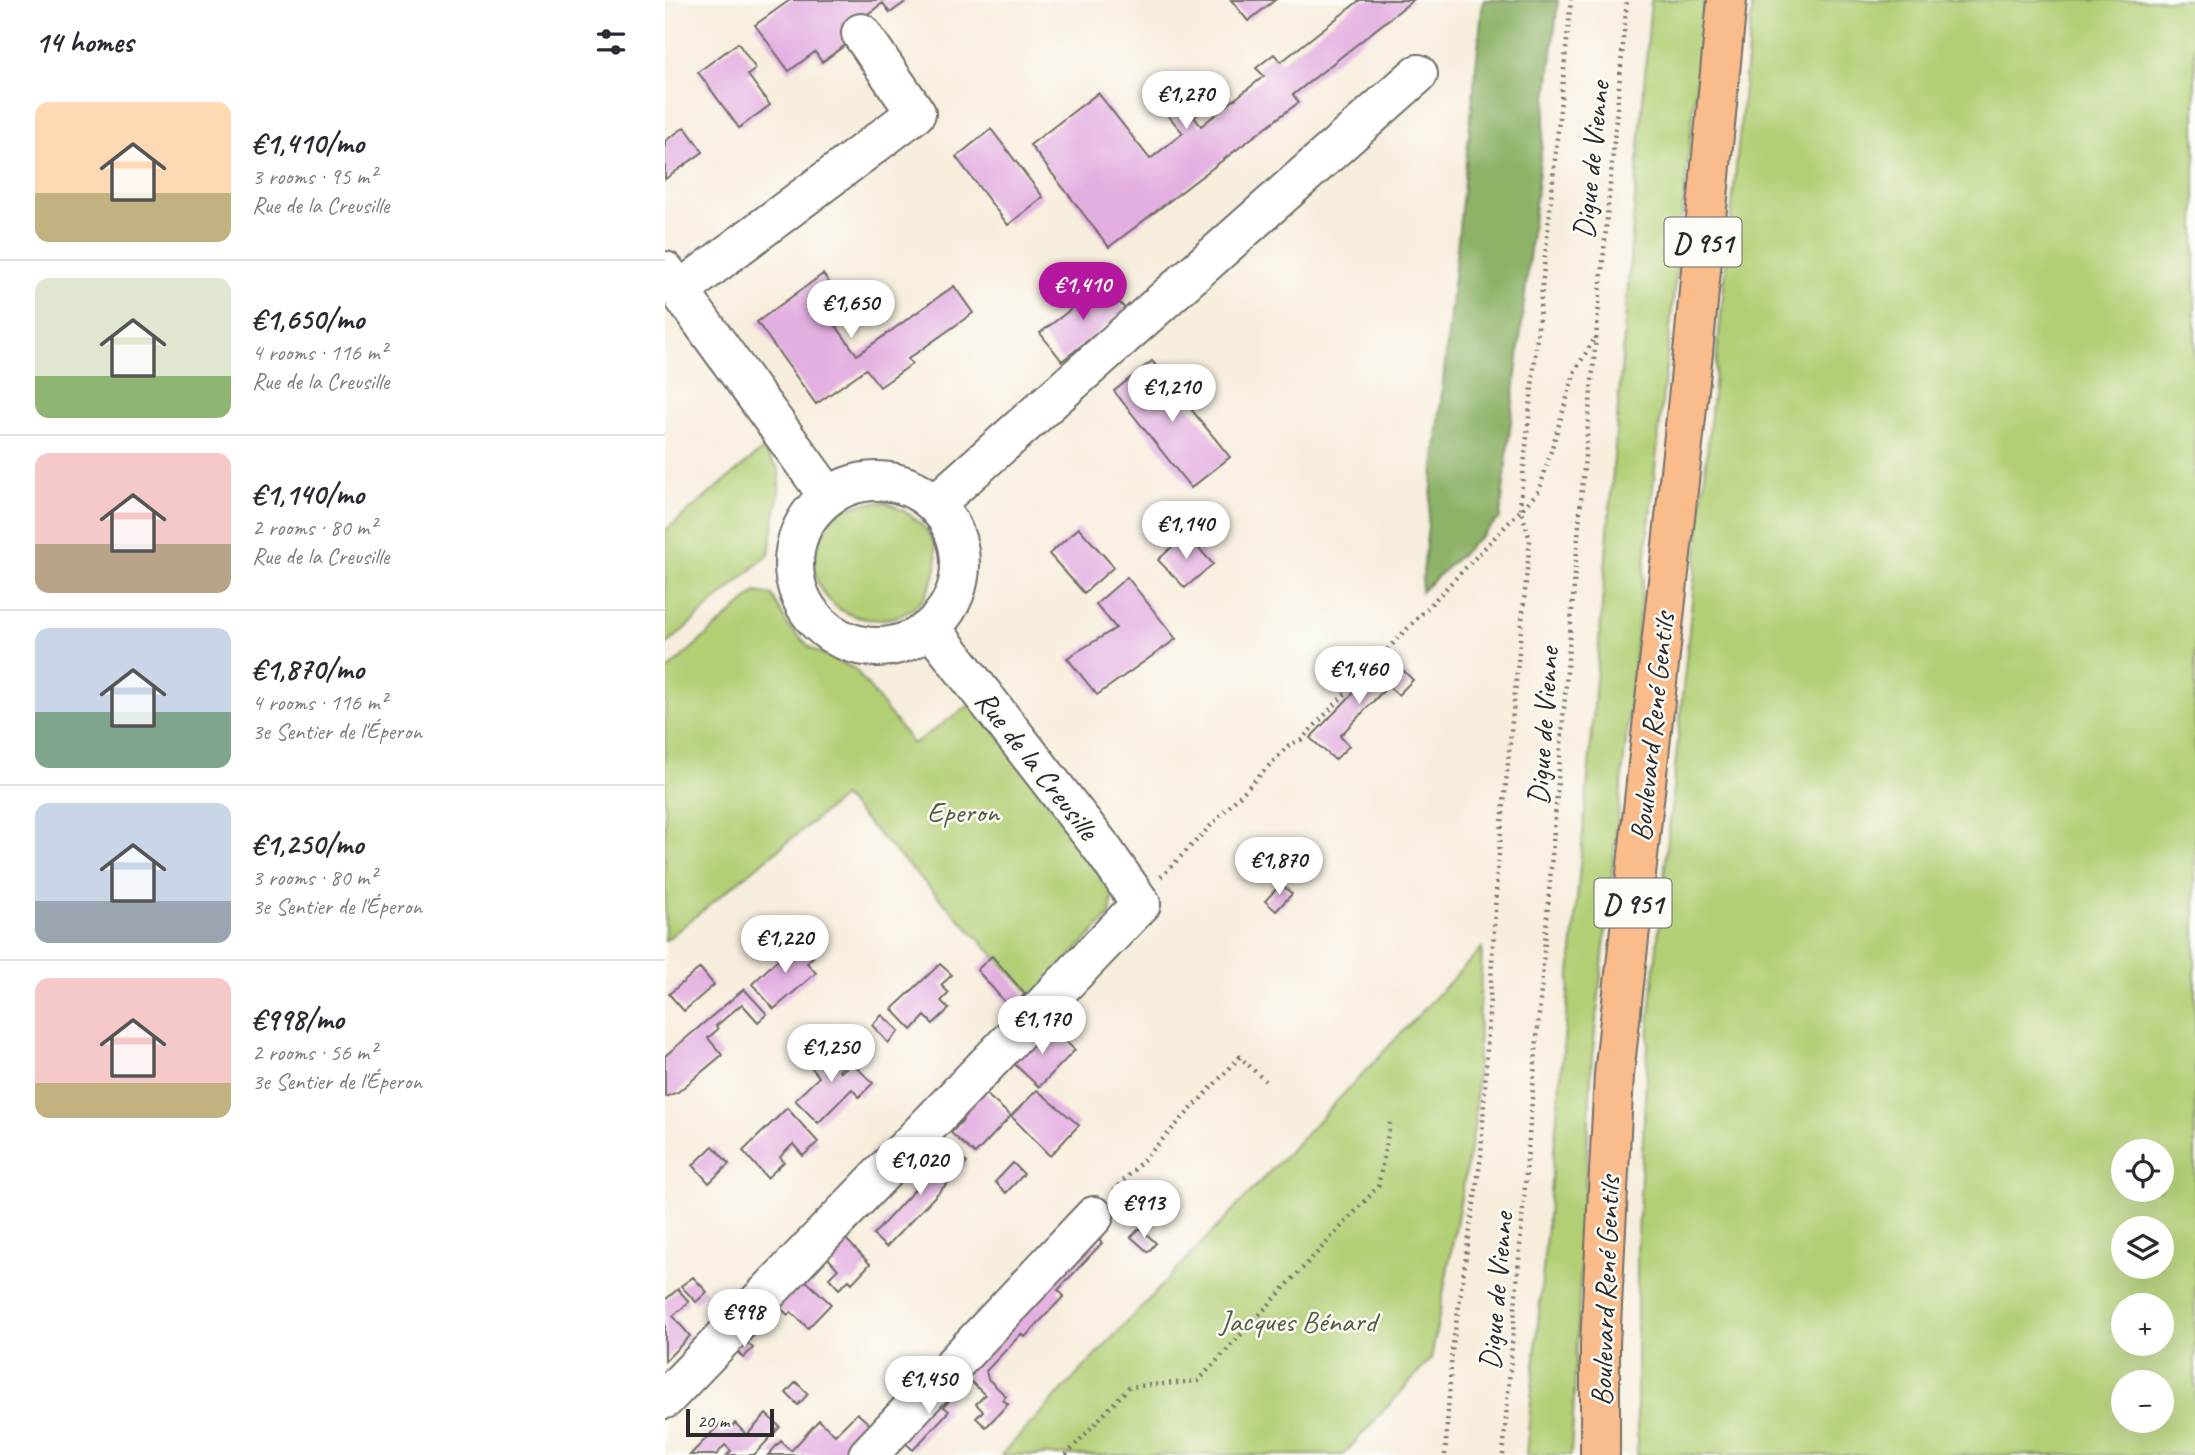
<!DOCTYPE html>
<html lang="en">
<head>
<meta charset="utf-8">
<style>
	:root { --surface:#fff; --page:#f7f7f7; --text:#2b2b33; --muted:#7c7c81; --line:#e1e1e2; --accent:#b5179e }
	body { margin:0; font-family:Caveat,sans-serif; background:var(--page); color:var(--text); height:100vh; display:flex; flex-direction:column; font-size:26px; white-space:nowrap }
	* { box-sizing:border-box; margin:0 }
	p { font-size:23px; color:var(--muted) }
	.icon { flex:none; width:38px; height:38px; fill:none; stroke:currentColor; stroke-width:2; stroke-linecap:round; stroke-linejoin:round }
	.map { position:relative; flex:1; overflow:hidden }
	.details { display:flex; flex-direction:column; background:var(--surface); width:665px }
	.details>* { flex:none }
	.controls { position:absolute; left:1446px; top:1139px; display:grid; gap:14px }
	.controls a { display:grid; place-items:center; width:63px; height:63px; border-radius:50%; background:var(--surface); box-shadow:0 7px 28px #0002; font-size:35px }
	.scale { position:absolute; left:21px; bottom:18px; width:88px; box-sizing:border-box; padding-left:7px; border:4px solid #2b2b2b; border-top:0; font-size:19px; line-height:24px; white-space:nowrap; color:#2b2b2b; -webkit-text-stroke:5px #fdfcf7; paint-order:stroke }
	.price { position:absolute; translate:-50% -60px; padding:0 16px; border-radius:24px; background:#fff; color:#222; font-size:23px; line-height:46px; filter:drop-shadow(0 2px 4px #0008) }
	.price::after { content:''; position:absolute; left:50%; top:42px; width:21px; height:16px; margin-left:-10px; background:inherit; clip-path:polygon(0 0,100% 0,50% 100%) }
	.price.active { background:var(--accent); color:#fff }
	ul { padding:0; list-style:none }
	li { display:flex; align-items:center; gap:21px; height:175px; padding:0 35px }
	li+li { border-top:2px solid var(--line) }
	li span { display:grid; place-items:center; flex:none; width:196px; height:140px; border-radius:14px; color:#555 }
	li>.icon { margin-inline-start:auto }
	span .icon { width:84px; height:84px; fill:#fffc; stroke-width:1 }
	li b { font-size:30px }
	h2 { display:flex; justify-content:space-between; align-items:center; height:84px; padding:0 35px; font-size:30px }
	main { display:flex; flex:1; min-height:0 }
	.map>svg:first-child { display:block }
</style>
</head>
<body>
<main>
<section class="details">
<h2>14 homes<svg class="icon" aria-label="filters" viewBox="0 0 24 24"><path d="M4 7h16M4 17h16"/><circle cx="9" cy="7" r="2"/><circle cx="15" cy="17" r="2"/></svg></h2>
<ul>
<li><span style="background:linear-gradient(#ffd9b3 65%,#c2b280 0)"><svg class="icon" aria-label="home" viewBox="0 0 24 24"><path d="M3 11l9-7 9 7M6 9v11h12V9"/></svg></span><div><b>€1,410/mo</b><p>3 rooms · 95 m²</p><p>Rue de la Creusille</p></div></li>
<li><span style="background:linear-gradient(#dfe7d0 70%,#8fb573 0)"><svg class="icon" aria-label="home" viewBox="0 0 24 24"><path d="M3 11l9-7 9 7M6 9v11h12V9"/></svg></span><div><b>€1,650/mo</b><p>4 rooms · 116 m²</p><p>Rue de la Creusille</p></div></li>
<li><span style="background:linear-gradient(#f6c9c9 65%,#b9a48a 0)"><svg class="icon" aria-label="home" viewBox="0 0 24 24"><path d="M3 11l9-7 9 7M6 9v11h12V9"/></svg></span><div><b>€1,140/mo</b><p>2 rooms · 80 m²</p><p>Rue de la Creusille</p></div></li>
<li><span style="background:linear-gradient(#c9d6e8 60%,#7fa58c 0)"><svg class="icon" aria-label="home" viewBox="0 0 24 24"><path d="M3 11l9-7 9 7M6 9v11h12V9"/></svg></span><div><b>€1,870/mo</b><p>4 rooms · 116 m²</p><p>3e Sentier de l'Éperon</p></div></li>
<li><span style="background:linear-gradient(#c9d6e8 70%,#9aa5b1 0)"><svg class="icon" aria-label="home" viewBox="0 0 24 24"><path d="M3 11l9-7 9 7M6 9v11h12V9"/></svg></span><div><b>€1,250/mo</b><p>3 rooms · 80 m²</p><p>3e Sentier de l'Éperon</p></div></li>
<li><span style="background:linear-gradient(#f6c9c9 75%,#c2b280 0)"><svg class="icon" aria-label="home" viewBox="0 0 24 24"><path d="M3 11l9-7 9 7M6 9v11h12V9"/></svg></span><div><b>€998/mo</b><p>2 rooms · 56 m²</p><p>3e Sentier de l'Éperon</p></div></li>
</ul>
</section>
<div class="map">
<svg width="1530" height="1455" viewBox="0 0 1530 1455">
	<rect width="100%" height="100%" fill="#fdfcf7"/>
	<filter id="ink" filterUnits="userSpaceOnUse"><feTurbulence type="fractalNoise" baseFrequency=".0143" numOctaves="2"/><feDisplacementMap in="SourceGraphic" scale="14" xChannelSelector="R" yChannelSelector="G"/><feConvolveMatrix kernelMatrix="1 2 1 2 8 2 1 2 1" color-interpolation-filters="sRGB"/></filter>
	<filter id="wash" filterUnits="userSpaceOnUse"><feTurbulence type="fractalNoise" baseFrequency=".00686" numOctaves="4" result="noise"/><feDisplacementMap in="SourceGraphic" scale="28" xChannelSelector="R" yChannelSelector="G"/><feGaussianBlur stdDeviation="1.57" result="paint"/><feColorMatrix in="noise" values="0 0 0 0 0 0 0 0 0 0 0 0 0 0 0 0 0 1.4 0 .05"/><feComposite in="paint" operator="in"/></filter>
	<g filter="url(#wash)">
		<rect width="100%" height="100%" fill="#f7eddc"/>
		<path fill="#b2cf76" stroke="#6e7d50" stroke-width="2" fill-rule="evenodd" d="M 986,0 L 1040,0 L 927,1059 L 906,1455 L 861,1455 L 924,767 Z
			M 1088,0 L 1530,0 L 1530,1455 L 972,1455 L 972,1252 L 984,1025 ZM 1458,1152 L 1496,1152 L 1496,1190 L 1458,1190 ZM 1458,1228 L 1496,1228 L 1496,1267 L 1458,1267 ZM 1458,1306 L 1496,1306 L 1496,1344 L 1458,1344 ZM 1496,1382 L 1496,1421 L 1458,1421 L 1458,1382 Z
			M 97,450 L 114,469 L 114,492 L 104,554 L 0,646 L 0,531 Z
			M 220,502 C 264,520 287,550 260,596 C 254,607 237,616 225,618 C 174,628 131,583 158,534 C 161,529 164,520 169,516 C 183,504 203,502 220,502 Z
			M 91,592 L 107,595 L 124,627 L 147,649 L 190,669 L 248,744 L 309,702 L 448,892 L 445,915 L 368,996 L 178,797 L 0,941 L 0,672 Z
			M 817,948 L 810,1122 L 766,1359 L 678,1455 L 336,1455 Z"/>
		<path fill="#8db267" stroke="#5c6e49" stroke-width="2" d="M 818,0 L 893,0 L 835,518 L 756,592 Z"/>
		<g id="blocks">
			<path fill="#e3afe1" d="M 125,0 L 243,0 L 225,13 L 218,3 L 176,33 L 183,43 L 157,62 L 150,52 L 124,71 L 90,25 Z
				M 566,0 L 610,0 L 583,21 Z
				M 695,0 L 748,0 L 628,95 L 634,102 L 444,247 L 365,145 L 433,93 L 485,159 L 518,133 L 485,94 L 499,83 L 501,85 L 511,75 L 540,109 L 529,117 L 536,126 L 599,76 L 591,68 L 609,54 L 616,62 Z
				M 73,43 L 91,69 L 83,75 L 105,105 L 74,128 L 33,72 Z
				M 20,127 L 38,152 L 0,179 L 0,141 Z
				M 326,129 L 378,197 L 343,225 L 291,157 Z
				M 158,274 L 170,291 L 154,302 L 192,355 L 289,286 L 308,313 L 243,359 L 247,364 L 215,387 L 201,369 L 151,404 L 92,322 Z
				M 439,284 L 461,310 L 397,361 L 375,333 Z
				M 487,361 L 565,457 L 526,488 L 449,391 Z
				M 414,528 L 449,567 L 419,593 L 384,554 Z
				M 521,534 L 548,564 L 520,588 L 493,560 Z
				M 462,577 L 511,639 L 432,695 L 402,658 L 451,628 L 431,604 Z
				M 724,656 L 748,680 L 733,695 L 723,686 L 675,736 L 684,746 L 670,760 L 645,738 Z
				M 616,884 L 627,894 L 611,911 L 600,901 Z
				M 133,940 L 148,957 L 142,963 L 151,973 L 109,1009 L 87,984 Z
				M 327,956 L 360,994 L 345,1008 L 312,970 Z
				M 275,964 L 287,975 L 276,985 L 284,993 L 276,1001 L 284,1009 L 268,1024 L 260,1016 L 247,1030 L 227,1009 Z
				M 35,968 L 49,985 L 19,1011 L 4,994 Z
				M 79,989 L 102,1014 L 93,1022 L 77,1004 L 51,1026 L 53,1029 L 43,1038 L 57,1055 L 13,1092 L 0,1097 L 0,1056 Z
				M 217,1015 L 234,1031 L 223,1043 L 207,1025 Z
				M 386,1028 L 410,1050 L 374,1087 L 344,1059 L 367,1034 L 374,1041 Z
				M 164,1045 L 174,1057 L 179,1053 L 185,1060 L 174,1071 L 175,1073 L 187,1063 L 208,1083 L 194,1097 L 187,1089 L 153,1123 L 130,1100 L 154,1077 L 143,1063 Z
				M 315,1089 L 346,1116 L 310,1154 L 286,1133 L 298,1120 L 291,1114 Z
				M 372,1090 L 414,1125 L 385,1156 L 346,1116 Z
				M 122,1108 L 153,1142 L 138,1156 L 128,1144 L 115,1157 L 119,1162 L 102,1178 L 78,1151 Z
				M 48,1146 L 64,1164 L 44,1183 L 28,1165 Z
				M 287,1149 L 302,1163 L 221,1247 L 208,1235 Z
				M 348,1163 L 359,1174 L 341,1193 L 330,1182 Z
				M 475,1228 L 491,1243 L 483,1252 L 466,1237 Z
				M 424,1231 L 437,1243 L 393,1290 L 399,1296 L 360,1337 L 356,1334 L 321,1371 L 323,1379 L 341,1396 L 338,1400 L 343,1404 L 321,1427 L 311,1418 L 318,1411 L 311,1404 L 320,1395 L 294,1370 Z
				M 177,1235 L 205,1264 L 187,1283 L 184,1280 L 174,1289 L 164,1278 L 173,1269 L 159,1254 Z
				M 28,1277 L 42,1292 L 31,1302 L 16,1286 Z
				M 137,1277 L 166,1304 L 143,1328 L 126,1312 L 123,1315 L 111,1304 Z
				M 13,1289 L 24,1302 L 8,1316 L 25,1336 L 0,1361 L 0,1300 Z
				M 79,1340 L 88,1348 L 78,1358 L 70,1349 Z
				M 288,1377 L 296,1385 L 279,1407 L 284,1411 L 248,1450 L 232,1435 Z
				M 131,1382 L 143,1394 L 133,1405 L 121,1393 Z
				M 192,1413 L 209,1428 L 184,1455 L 103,1455 L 116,1441 L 126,1451 L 154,1420 L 170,1435 Z
				M 101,1414 L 115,1427 L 89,1455 L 62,1455 L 66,1451 L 60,1445 L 51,1455 L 25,1455 L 58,1421 L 65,1429 L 70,1423 L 82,1435 Z"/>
		</g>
	</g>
	<g filter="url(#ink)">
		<use href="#blocks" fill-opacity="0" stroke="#726f69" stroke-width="2"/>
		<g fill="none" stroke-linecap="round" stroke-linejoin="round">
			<g stroke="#726f69" stroke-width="42">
				<path id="minor" d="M 0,271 L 163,496
					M 14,291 L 251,113 L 196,33
					M129 564a83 83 0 1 1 166 0a83 83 0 1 1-166 0Z
					M 270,504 L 753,74
					M 0,1399 L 476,904 L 437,848 L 266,628
					M 203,1455 L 429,1216"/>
			</g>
			<g stroke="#726f69" stroke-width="42">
				<path id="major" d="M 935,1455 L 935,1344 L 949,1075 L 1028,353 L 1062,0"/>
			</g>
			<path stroke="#726f69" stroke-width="4.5" stroke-dasharray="2 5" stroke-linecap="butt" d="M 496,877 L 624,745 L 636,740 L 874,491 L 910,371 L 928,341
				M 449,1191 L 575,1057 L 600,1081
				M 401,1455 L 464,1387 L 533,1381 L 713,1187 L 725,1123
				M 780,1455 L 787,1351 L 816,1156 L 832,874 L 865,540 L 855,506 L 906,0
				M 838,1455 L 916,500 L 962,0"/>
			<use href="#minor" stroke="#fff" stroke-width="38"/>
			<use href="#major" stroke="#fabc8b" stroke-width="38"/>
		</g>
	</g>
	<g text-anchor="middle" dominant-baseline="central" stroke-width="5" stroke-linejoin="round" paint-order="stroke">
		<g fill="#fdfcf7" stroke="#6a6a68" stroke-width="2">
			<rect x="999.5" y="217.5" width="77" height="49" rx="5"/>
			<rect x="929.5" y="878.5" width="77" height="49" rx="5"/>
		</g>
		<g font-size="28" font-weight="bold" fill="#2b2b2b">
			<text x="1038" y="242">D 951</text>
			<text x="968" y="903">D 951</text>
		</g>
		<g font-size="30" fill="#2b2b2b" stroke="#fdfcf7">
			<text transform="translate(926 160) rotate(-84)">Digue de Vienne</text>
			<text transform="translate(878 726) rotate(-86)">Digue de Vienne</text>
			<text transform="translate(987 727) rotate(-84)">Boulevard René Gentils</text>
			<text transform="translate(372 765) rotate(52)">Rue de la Creusille</text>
			<text transform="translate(831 1291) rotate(-85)">Digue de Vienne</text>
			<text transform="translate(940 1291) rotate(-88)">Boulevard René Gentils</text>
		</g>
		<g font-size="30" fill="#545c42" stroke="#fdfcf7">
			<text x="298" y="812">Eperon</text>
			<text x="633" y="1321">Jacques Bénard</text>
		</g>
	</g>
</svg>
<div class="controls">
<a><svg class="icon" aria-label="locate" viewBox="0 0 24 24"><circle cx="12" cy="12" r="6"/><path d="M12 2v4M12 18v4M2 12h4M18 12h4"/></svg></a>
<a><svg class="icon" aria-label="layers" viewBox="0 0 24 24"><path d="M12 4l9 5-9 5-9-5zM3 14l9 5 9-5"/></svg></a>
<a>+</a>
<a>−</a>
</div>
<div class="scale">20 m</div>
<b class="price" style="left:521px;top:131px">€1,270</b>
<b class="price active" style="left:418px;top:322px">€1,410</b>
<b class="price" style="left:186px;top:340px">€1,650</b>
<b class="price" style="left:507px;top:424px">€1,210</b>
<b class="price" style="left:521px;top:561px">€1,140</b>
<b class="price" style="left:694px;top:706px">€1,460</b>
<b class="price" style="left:614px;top:897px">€1,870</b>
<b class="price" style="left:120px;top:975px">€1,220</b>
<b class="price" style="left:377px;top:1056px">€1,170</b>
<b class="price" style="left:166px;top:1084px">€1,250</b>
<b class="price" style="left:255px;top:1197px">€1,020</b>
<b class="price" style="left:479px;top:1240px">€913</b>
<b class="price" style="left:79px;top:1349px">€998</b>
<b class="price" style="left:264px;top:1416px">€1,450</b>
</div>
</main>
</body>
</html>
